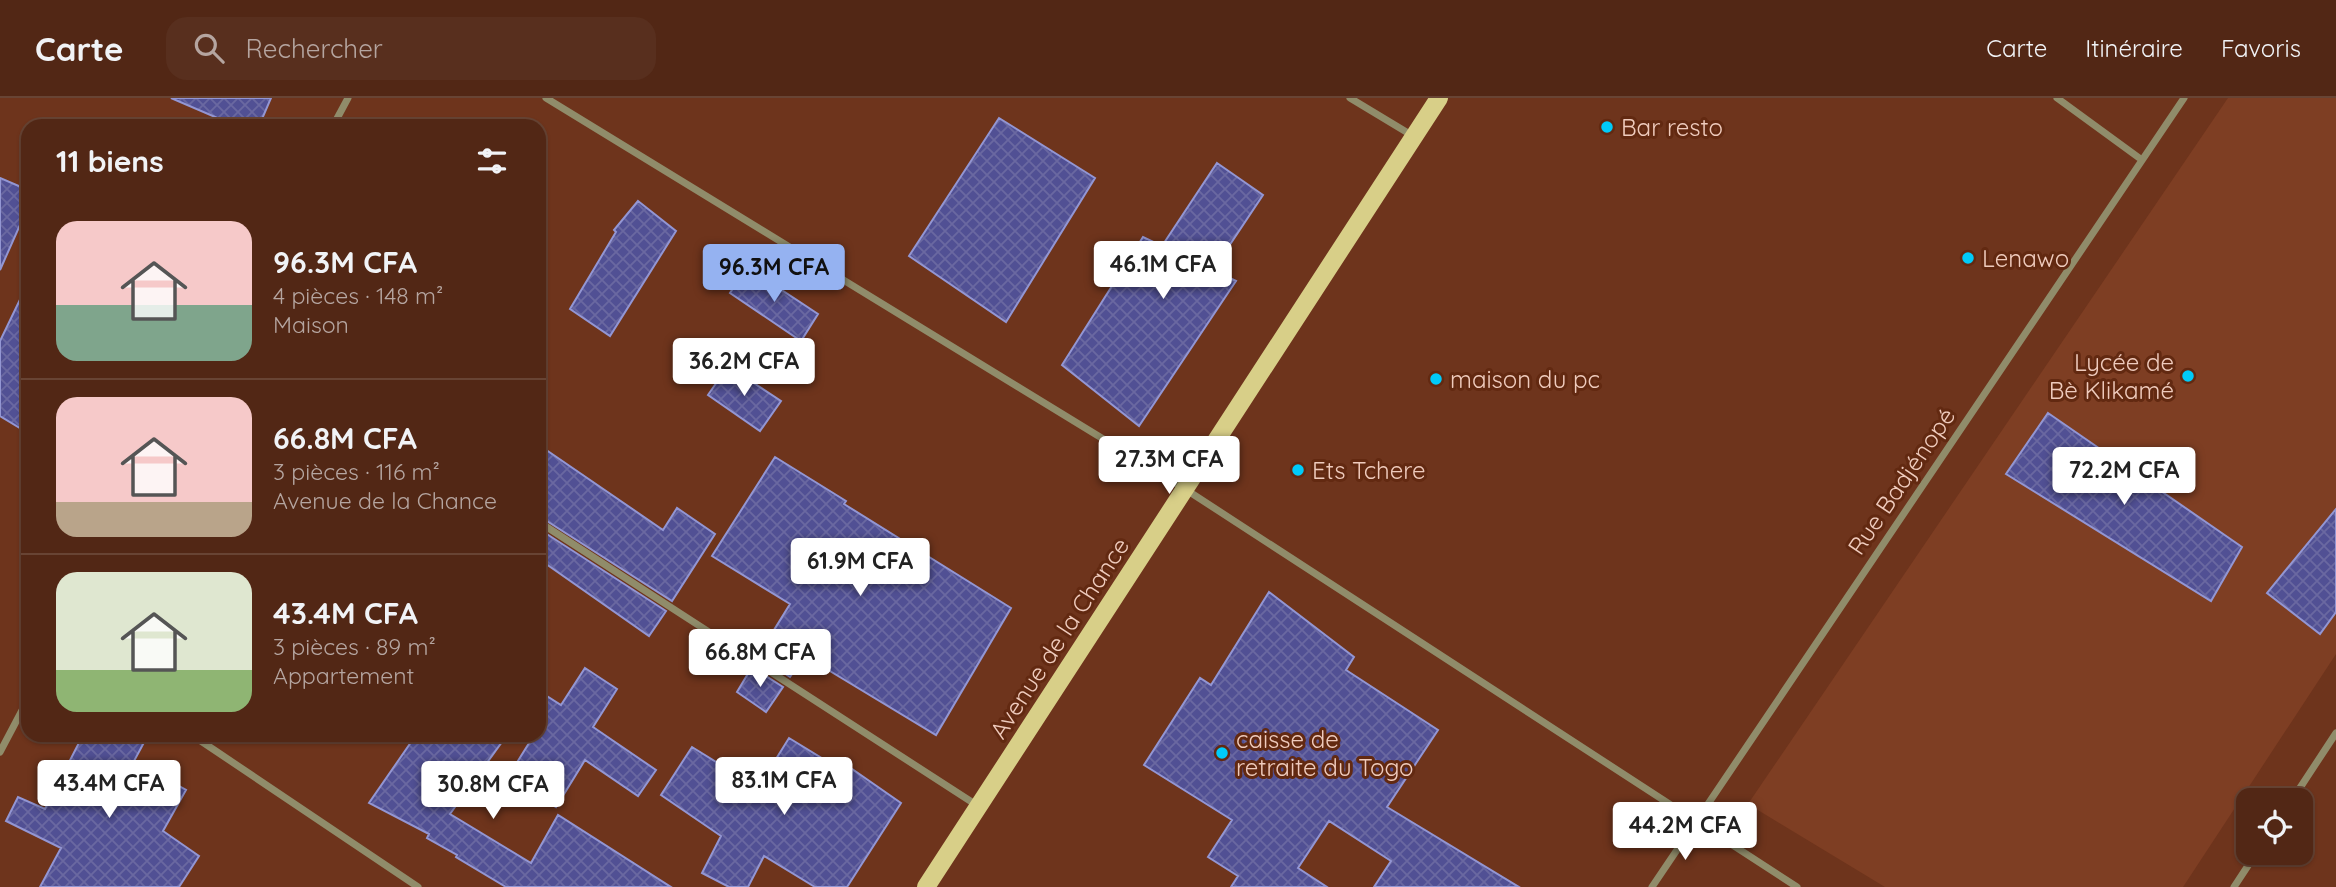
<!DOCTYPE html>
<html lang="fr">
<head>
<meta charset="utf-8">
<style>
	:root { --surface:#522715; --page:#582f1e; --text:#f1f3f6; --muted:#b5a5a0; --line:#684434; --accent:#95b2f1 }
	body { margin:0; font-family:Quicksand,sans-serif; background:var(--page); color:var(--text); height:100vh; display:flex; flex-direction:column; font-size:26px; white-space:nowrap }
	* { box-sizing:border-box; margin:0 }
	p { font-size:23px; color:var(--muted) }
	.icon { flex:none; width:38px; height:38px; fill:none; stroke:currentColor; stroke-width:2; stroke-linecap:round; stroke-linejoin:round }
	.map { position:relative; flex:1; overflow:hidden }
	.drawer { position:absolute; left:21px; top:21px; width:525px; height:623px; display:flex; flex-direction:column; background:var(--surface); border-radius:21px; box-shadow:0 2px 5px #0004,0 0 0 2px var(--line) }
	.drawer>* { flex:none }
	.buttons { position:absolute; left:2236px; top:690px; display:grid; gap:14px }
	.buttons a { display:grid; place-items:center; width:77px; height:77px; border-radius:14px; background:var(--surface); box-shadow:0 2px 5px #0004,0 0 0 2px var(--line); font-size:35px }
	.price { position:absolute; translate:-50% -60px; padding:0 16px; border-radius:7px; background:#fff; color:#222; font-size:23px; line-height:46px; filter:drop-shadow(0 2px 4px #0008) }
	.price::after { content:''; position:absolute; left:50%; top:42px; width:21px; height:16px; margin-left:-10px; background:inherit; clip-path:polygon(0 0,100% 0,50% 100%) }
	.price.active { background:var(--accent); color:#111 }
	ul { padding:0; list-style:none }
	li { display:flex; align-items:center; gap:21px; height:175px; padding:0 35px }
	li+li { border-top:2px solid var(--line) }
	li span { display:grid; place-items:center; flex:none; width:196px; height:140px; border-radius:21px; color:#555 }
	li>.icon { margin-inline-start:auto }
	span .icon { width:84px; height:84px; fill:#fffc; stroke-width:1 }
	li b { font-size:30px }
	h2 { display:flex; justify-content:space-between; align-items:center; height:84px; padding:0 35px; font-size:30px }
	header { display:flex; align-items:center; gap:42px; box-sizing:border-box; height:98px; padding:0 35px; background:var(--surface); border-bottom:2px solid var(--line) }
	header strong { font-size:33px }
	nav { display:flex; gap:38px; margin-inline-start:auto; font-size:24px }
	.search { width:490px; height:63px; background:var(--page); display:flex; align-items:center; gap:18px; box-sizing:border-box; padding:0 24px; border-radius:21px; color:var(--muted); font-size:26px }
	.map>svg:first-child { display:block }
</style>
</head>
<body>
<header>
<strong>Carte</strong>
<div class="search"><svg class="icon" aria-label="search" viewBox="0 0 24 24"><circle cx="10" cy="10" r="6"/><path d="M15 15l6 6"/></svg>Rechercher</div>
<nav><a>Carte</a><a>Itinéraire</a><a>Favoris</a></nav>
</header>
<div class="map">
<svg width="2336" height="789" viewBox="0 0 2336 789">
	<defs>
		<pattern id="building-cross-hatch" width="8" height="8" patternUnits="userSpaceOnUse" patternTransform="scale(1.75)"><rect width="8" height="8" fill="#515094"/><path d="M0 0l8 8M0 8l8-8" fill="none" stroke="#6a68a1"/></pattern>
	</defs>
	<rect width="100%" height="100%" fill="#6e341c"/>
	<path fill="#7e3e23" d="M 2228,0 L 2336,0 L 2336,556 L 2183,789 L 1885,789 L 1748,706 Z"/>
	<path fill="url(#building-cross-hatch)" stroke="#9396d3" stroke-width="2" d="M 171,0 L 271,0 L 259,28 L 236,28 Z
		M 999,20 L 1095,80 L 1006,224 L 909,158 Z
		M 1217,65 L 1263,97 L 1213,172 L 1236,183 L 1139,328 L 1062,267 L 1143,139 L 1162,148 Z
		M 0,80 L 28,92 L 28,109 L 0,172 Z
		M 638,103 L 676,133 L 610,238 L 570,211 L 616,134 L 614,132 Z
		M 747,169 L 818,216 L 801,243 L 730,195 Z
		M 28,185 L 28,335 L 0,318 L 0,243 Z
		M 728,268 L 781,303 L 760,333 L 708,297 Z
		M 2048,315 L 2242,449 L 2211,503 L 2006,376 Z
		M 539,347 L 663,432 L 677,410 L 715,436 L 672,503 L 539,418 Z
		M 775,359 L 846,403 L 844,406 L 1011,510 L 936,637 L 805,558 L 790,579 L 758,558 L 790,506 L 712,458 Z
		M 2336,411 L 2336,514 L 2320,536 L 2267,495 Z
		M 539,431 L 666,513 L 649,538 L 539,461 Z
		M 1269,494 L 1354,559 L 1346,572 L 1438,632 L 1387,709 L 1519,789 L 1374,789 L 1391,763 L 1329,723 L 1298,770 L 1327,789 L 1231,789 L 1238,778 L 1208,759 L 1232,722 L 1144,667 L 1200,580 L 1211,587 Z
		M 752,569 L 783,589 L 766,614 L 737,594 Z
		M 585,570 L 617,591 L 593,629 L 656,672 L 638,698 L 585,662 L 556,709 L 508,679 L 534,637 L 539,637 L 539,593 L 561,607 Z
		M 83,637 L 148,637 L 134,663 L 186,692 L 163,733 L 199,758 L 179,789 L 40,789 L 61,750 L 6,723 L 18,699 L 45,711 Z
		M 416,637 L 507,637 L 450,716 L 531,765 L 558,717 L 671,789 L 506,789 L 456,759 L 457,757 L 427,740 L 429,736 L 369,705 Z
		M 789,640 L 838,670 L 842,664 L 901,705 L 847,789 L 815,789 L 764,758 L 748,789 L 729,789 L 702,775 L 721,738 L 661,697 L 692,649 L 758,690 Z"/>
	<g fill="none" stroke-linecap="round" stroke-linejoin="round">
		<path stroke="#908c6a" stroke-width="7" d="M 546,0 L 1185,391 L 1797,789
			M 1350,0 L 1413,38
			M 2057,0 L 2142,62
			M 333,28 L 348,0
			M 539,424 L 978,708
			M 192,637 L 418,789
			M 0,654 L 28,601
			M 2292,702 L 2336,635
			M 1652,789 L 2184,0
			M 2234,789 L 2257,754"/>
		<path stroke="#d8cf88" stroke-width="18" d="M 926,789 L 1439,0"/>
	</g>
	<g fill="#00cbf9" stroke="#622911" stroke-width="2.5">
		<circle cx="1607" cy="29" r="7"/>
		<circle cx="1968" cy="160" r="7"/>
		<circle cx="2188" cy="278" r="7"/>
		<circle cx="1436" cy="281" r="7"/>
		<circle cx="1298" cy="372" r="7"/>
		<circle cx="1222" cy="655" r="7"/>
	</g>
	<g text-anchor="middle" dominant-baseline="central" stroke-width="6" stroke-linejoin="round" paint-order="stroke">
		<g font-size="24" fill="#efcbbd" stroke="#622911" text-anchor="start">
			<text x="1621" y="29">Bar resto</text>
			<text x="1982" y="160">Lenawo</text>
			<text x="2174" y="264" text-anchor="end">Lycée de<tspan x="2174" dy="28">Bè Klikamé</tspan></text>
			<text x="1450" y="281">maison du pc</text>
			<text x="1312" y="372">Ets Tchere</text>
			<text x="1236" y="641">caisse de<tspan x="1236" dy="28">retraite du Togo</tspan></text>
		</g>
		<g font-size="24" fill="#efcbbd" stroke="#622911">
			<text transform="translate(1901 383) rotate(-56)">Rue Badjénopé</text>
			<text transform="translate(1059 540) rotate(-57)">Avenue de la Chance</text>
		</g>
	</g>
</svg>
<div class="buttons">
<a><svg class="icon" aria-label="locate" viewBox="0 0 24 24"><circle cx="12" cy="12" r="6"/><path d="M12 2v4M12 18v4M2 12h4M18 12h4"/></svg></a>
</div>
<b class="price" style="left:1163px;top:203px">46.1M CFA</b>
<b class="price active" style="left:774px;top:206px">96.3M CFA</b>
<b class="price" style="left:744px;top:300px">36.2M CFA</b>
<b class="price" style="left:1169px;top:398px">27.3M CFA</b>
<b class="price" style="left:2124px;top:409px">72.2M CFA</b>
<b class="price" style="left:860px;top:500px">61.9M CFA</b>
<b class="price" style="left:760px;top:591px">66.8M CFA</b>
<b class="price" style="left:784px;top:719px">83.1M CFA</b>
<b class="price" style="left:109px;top:722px">43.4M CFA</b>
<b class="price" style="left:493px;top:723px">30.8M CFA</b>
<b class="price" style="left:1685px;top:764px">44.2M CFA</b>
<section class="drawer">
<h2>11 biens<svg class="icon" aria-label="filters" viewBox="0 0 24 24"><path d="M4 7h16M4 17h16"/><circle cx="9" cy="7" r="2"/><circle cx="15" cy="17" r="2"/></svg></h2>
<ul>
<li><span style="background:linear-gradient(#f6c9c9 60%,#7fa58c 0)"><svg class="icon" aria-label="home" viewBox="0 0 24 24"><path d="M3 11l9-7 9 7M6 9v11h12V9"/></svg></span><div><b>96.3M CFA</b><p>4 pièces · 148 m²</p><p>Maison</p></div></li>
<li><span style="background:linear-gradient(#f6c9c9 75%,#b9a48a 0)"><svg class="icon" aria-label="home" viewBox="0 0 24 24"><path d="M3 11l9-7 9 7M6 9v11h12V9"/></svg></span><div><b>66.8M CFA</b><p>3 pièces · 116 m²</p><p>Avenue de la Chance</p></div></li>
<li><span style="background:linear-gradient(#dfe7d0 70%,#8fb573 0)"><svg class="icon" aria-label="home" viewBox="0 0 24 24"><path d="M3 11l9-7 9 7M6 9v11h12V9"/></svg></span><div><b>43.4M CFA</b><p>3 pièces · 89 m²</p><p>Appartement</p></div></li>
</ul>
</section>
</div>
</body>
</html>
